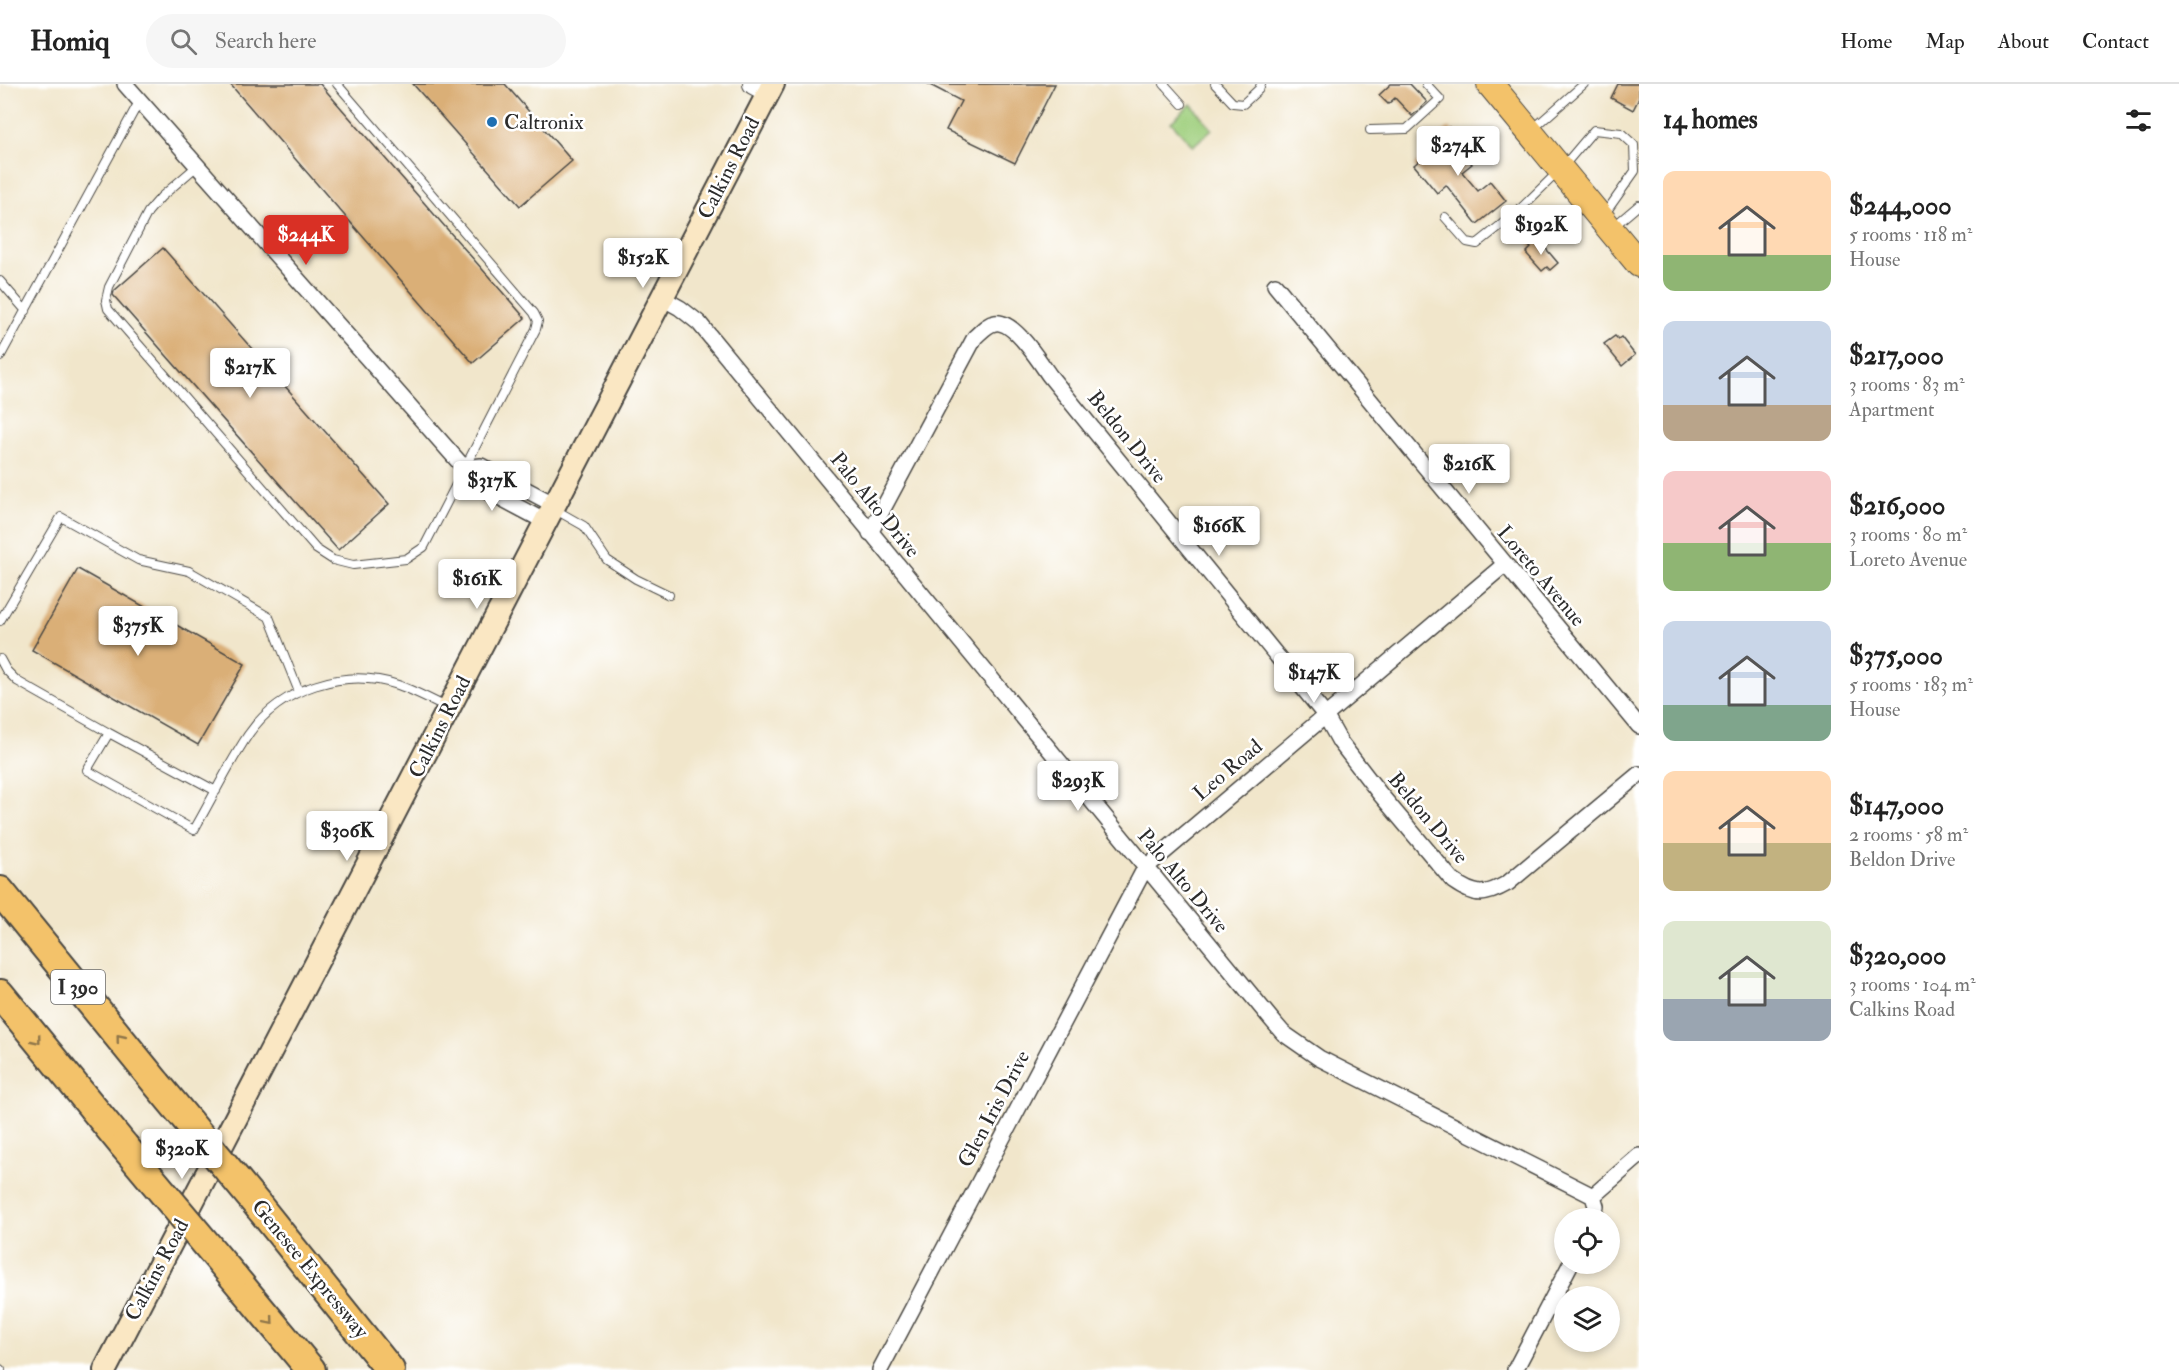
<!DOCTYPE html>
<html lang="en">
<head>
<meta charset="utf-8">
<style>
	:root { --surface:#fff; --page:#f6f6f6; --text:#222; --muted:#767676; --line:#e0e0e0; --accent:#d93025 }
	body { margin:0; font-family:"IM FELL Double Pica",serif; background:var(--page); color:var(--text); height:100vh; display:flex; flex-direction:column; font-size:22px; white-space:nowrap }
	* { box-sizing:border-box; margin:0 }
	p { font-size:20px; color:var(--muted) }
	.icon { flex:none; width:33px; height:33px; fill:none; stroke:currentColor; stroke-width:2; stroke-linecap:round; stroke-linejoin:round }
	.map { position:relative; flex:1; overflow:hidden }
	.panel { display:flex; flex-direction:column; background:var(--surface); width:540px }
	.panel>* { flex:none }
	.buttons { position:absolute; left:1554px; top:1124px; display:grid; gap:12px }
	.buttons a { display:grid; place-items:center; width:66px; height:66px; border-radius:50%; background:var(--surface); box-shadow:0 3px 9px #0003; font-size:30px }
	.price { position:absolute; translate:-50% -51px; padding:0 14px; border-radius:6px; background:#fff; color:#222; font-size:20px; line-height:39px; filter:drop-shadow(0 2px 3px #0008) }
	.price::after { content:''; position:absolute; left:50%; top:36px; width:18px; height:14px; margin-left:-9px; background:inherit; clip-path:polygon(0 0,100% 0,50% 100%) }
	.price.current { background:var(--accent); color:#fff }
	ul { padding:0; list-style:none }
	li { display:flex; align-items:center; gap:18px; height:150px; padding:0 24px }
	li span { display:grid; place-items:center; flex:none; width:168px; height:120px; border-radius:12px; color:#555 }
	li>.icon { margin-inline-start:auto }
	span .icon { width:72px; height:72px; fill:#fffc; stroke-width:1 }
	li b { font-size:26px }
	h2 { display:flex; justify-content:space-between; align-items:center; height:72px; padding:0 24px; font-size:26px }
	header { display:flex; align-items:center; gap:36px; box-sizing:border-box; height:84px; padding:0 30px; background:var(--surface); border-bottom:2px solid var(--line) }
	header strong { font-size:28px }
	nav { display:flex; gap:33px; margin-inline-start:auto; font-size:21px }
	.search { width:420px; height:54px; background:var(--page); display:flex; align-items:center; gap:15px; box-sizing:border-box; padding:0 21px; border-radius:33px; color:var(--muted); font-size:22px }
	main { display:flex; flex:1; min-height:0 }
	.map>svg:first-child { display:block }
</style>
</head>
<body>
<header>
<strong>Homiq</strong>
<div class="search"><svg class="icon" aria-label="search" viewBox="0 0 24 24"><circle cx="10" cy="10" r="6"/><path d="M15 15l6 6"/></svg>Search here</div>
<nav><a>Home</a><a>Map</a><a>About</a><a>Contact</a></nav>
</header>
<main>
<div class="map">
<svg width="1639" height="1286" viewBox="0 0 1639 1286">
	<rect width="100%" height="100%" fill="#fff"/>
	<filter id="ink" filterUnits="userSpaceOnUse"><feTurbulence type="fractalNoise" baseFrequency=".0167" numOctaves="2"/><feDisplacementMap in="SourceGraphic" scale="12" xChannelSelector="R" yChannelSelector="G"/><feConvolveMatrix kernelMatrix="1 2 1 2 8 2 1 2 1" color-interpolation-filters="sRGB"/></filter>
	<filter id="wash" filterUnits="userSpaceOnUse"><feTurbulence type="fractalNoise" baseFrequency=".008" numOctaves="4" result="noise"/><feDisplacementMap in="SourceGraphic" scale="24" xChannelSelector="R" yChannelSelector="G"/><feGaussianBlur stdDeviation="1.35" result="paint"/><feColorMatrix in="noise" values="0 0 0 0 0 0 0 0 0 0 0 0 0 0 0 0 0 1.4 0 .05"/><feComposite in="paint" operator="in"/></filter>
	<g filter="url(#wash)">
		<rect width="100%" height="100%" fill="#f1e6cb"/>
		<path fill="#9fcf7d" stroke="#657d54" stroke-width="1.5" d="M 1191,20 L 1212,45 L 1193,62 L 1171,38 Z"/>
		<g id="blocks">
			<path fill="#daaf77" d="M 230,0 L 320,0 L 525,234 L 473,279 Z
				M 413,0 L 505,0 L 572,77 L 520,122 Z
				M 928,0 L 1055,0 L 1015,79 L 946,46 L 961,17 Z
				M 1391,0 L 1410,0 L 1427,18 L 1412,32 L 1395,14 L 1388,20 L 1379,11 Z
				M 1618,0 L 1639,0 L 1639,14 L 1633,26 L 1611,14 Z
				M 1449,43 L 1460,56 L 1464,53 L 1472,63 L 1464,70 L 1472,80 L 1462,88 L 1478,107 L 1490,97 L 1506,117 L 1477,140 L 1446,101 L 1437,109 L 1414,81 L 1444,56 L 1439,51 Z
				M 1537,154 L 1558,179 L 1550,186 L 1547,183 L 1542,187 L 1526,169 L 1531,164 L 1528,161 Z
				M 163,164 L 389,420 L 338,466 L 113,211 L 114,207 Z
				M 1615,252 L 1618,255 L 1621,253 L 1635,271 L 1622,282 L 1604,260 Z
				M 78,485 L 245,580 L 198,661 L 32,566 Z"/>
		</g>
	</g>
	<g filter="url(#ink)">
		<use href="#blocks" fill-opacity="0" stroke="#494743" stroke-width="1.5"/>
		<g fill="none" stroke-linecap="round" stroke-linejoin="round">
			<g stroke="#494743" stroke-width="10">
				<path id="service" d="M 1164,0 L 1182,20
					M 1215,0 L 1233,19 L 1243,20 L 1259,5 L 1261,0
					M 1533,45 L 1584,0
					M 1370,46 L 1407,45 L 1440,15 L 1426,0
					M 197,82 L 161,113 L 148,128 L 109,203 L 106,216 L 108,225 L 316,465 L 333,476 L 353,481 L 406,475 L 424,463 L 536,245 L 538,237 L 534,229 L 337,0
					M 1445,133 L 1467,158 L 1477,160 L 1516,129 L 1561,85 L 1594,46 L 1621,49 L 1634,61 L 1635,87 L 1604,131
					M 1613,143 L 1639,121
					M 0,197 L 26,227
					M 0,273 L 140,16
					M 554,425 L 584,442 L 607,476 L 636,495 L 669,511
					M 0,537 L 61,433 L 138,476 L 189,487 L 269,533 L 299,608
					M 0,575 L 6,586 L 17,597 L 109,649
					M 216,707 L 109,649 L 87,686 L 194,746 C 212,715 228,681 248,651 C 280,604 345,583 398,601 C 415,607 432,616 448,624
					M 0,1285 L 1,1286"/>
			</g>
			<g stroke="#494743" stroke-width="18">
				<path id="minor" d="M 125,0 L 482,404 L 546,438
					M 1275,201 L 1639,642
					M 662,214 L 680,224 L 699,239 L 1271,935 L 1283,949 L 1319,974 L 1593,1112
					M 464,384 L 481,382 L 555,421
					M 870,449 L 975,253 C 981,248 987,240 995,239 C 1014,236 1039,277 1049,291 L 1325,631 L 1340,658 L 1380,710 L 1453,797 C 1476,813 1485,812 1508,799 L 1639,690
					M 1594,1134 L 1596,1122 L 1593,1112 L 1639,1072
					M 880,1286 L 1145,784 L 1504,481
					M 1515,1286 L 1571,1179"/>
			</g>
			<g stroke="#494743" stroke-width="22">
				<path id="tertiary" d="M 753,0 L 768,8"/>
			</g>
			<g stroke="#494743" stroke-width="26">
				<path id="secondary" d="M 105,1286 L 773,0"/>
			</g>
			<g stroke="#494743" stroke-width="28">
				<path id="primary" d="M 1490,0 L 1639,180"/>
			</g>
			<g stroke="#494743" stroke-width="32">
				<path id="motorway" d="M 0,807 L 157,1000
					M 0,910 L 124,1062
					M 260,1124 L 390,1286
					M 233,1192 L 311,1286"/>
			</g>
			<use href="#service" stroke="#fff" stroke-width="8"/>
			<use href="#minor" stroke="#fff" stroke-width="15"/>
			<use href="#tertiary" stroke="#fff" stroke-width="20"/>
			<use href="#secondary" stroke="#fae7c3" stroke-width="22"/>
			<use href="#primary" stroke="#f3c26a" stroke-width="26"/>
			<use href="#motorway" stroke="#f3c26a" stroke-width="28"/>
			<g stroke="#494743" stroke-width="32" stroke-linecap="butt">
				<path id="motorway-bridge" d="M 157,1000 L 260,1124
					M 124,1062 L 233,1192"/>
			</g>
			<use href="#motorway-bridge" stroke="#f3c26a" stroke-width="28"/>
		</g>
		<defs><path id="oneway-chevron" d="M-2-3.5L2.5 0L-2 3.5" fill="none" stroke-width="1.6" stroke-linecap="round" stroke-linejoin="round" transform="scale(1.5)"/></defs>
		<g stroke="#8f764a">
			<use href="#oneway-chevron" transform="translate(120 954) rotate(-129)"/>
			<use href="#oneway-chevron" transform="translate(37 956) rotate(51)"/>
			<use href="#oneway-chevron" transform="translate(270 1237) rotate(50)"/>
		</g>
	</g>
	<circle fill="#1f6fb2" stroke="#fff" stroke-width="2" cx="492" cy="38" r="6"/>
	<g text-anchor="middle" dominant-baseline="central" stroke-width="5" stroke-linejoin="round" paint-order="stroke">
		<rect fill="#fff" stroke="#6b6b6b" stroke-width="1.5" x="51" y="886" width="54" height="34" rx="4.5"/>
		<g font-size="20" font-weight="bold" fill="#2b2b2b">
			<text x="78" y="903">I 390</text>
		</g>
		<g font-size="21" fill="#2b2b2b" stroke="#fff" text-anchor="start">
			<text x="504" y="38">Caltronix</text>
		</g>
		<g font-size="21" fill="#2b2b2b" stroke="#fff">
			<text transform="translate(729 84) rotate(-63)">Calkins Road</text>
			<text transform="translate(1127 353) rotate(51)">Beldon Drive</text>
			<text transform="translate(875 421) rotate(51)">Palo Alto Drive</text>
			<text transform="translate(1541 492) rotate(50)">Loreto Avenue</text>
			<text transform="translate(440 643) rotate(-63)">Calkins Road</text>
			<text transform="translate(1228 686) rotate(-40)">Leo Road</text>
			<text transform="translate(1428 734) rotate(50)">Beldon Drive</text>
			<text transform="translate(1183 797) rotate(50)">Palo Alto Drive</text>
			<text transform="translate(994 1025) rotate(-62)">Glen Iris Drive</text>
			<text transform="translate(310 1185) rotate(51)">Genesee Expressway</text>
			<text transform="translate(157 1186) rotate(-62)">Calkins Road</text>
		</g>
	</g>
</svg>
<div class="buttons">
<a><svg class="icon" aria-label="locate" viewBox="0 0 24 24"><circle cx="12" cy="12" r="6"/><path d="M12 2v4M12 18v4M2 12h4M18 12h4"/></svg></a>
<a><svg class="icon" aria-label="layers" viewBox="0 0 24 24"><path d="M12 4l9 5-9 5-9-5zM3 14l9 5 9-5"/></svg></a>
</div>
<b class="price" style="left:1458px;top:93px">$274K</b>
<b class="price" style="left:1541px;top:172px">$192K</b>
<b class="price current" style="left:306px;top:182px">$244K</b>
<b class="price" style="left:643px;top:205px">$152K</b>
<b class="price" style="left:250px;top:315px">$217K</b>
<b class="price" style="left:1469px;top:411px">$216K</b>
<b class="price" style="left:492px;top:428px">$317K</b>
<b class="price" style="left:1219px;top:473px">$166K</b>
<b class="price" style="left:477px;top:526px">$161K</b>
<b class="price" style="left:138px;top:573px">$375K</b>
<b class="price" style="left:1314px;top:620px">$147K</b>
<b class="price" style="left:1078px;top:728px">$293K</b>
<b class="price" style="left:347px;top:778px">$306K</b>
<b class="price" style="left:182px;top:1096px">$320K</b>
</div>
<section class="panel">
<h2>14 homes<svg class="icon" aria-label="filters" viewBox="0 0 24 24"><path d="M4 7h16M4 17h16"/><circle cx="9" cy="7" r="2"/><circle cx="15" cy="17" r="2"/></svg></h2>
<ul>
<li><span style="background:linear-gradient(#ffd9b3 70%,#8fb573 0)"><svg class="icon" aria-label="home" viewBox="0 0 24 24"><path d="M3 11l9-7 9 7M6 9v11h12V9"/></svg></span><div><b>$244,000</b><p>5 rooms · 118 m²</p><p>House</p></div></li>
<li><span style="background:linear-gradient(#c9d6e8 70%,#b9a48a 0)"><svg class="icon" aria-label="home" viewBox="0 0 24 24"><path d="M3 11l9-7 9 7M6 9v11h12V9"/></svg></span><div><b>$217,000</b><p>3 rooms · 83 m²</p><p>Apartment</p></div></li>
<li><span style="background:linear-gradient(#f6c9c9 60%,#8fb573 0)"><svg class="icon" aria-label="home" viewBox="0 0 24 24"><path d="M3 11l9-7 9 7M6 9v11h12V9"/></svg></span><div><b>$216,000</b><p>3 rooms · 80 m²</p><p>Loreto Avenue</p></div></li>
<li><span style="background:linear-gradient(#c9d6e8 70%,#7fa58c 0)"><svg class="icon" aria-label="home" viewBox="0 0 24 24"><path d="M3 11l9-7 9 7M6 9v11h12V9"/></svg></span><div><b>$375,000</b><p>5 rooms · 183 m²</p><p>House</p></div></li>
<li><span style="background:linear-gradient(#ffd9b3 60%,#c2b280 0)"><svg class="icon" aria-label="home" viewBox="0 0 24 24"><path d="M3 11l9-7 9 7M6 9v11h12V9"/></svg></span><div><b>$147,000</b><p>2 rooms · 58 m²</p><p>Beldon Drive</p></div></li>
<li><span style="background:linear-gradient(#dfe7d0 65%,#9aa5b1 0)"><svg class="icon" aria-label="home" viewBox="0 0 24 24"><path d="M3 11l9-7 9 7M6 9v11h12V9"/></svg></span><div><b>$320,000</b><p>3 rooms · 104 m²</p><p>Calkins Road</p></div></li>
</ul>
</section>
</main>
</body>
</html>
